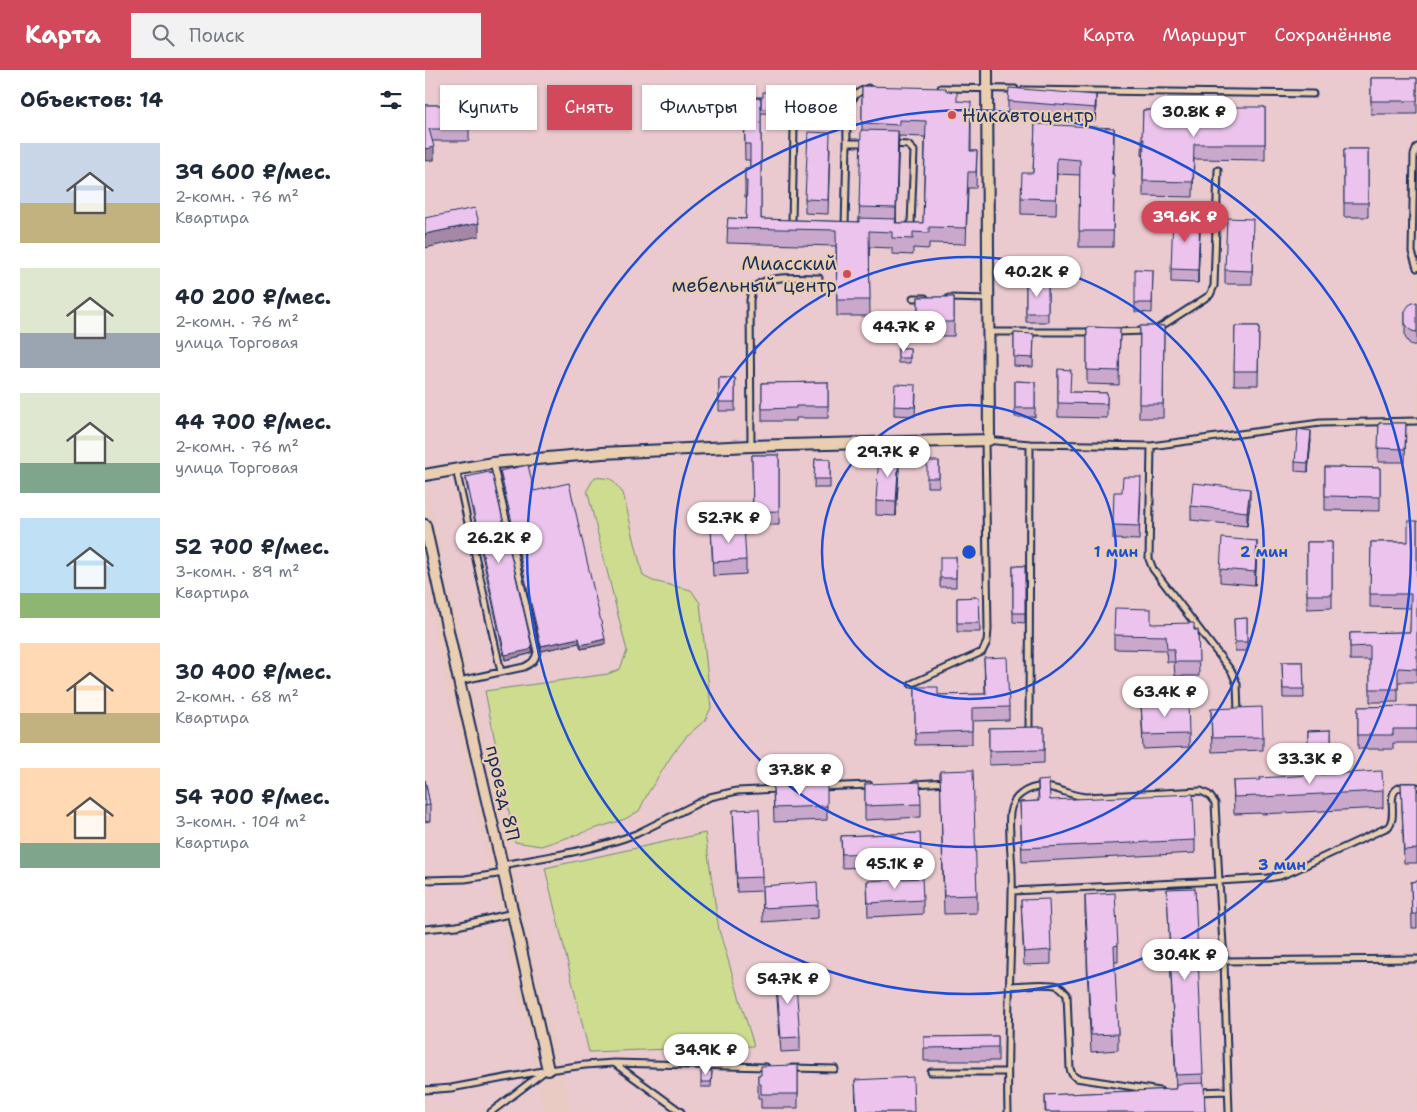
<!DOCTYPE html>
<html lang="ru">
<head>
<meta charset="utf-8">
<style>
	:root { --surface:#fff; --page:#f2f2f3; --text:#1f2937; --muted:#747a83; --accent:#d1495b }
	body { margin:0; font-family:"Shantell Sans",sans-serif; background:var(--page); color:var(--text); height:100vh; display:flex; flex-direction:column; font-size:19px; white-space:nowrap }
	* { box-sizing:border-box; margin:0 }
	p { font-size:16px; color:var(--muted) }
	.icon { flex:none; width:28px; height:28px; fill:none; stroke:currentColor; stroke-width:2; stroke-linecap:round; stroke-linejoin:round }
	.map { position:relative; flex:1; overflow:hidden }
	.drawer { display:flex; flex-direction:column; background:var(--surface); width:425px }
	.drawer>* { flex:none }
	.hud { position:absolute; left:15px; top:15px; width:475px; height:45px; display:flex; gap:10px }
	.price { position:absolute; translate:-50% -42px; padding:0 11px; border-radius:18px; background:#fff; color:#222; font-size:16px; line-height:32px; filter:drop-shadow(0 1px 2px #0008) }
	.price::after { content:''; position:absolute; left:50%; top:30px; width:15px; height:11px; margin-left:-8px; background:inherit; clip-path:polygon(0 0,100% 0,50% 100%) }
	.price.current { background:var(--accent); color:#fff }
	ul { padding:0; list-style:none }
	li { display:flex; align-items:center; gap:15px; height:125px; padding:0 20px }
	li span { display:grid; place-items:center; flex:none; width:140px; height:100px; border-radius:0px; color:#555 }
	li>.icon { margin-inline-start:auto }
	span .icon { width:60px; height:60px; fill:#fffc; stroke-width:1 }
	li b { font-size:21px }
	h2 { display:flex; justify-content:space-between; align-items:center; height:60px; padding:0 20px; font-size:21px }
	.pill { padding:0 18px; border-radius:0px; background:var(--surface); box-shadow:0 1px 4px #0004; font-size:18px; line-height:45px }
	.pill.current { background:var(--accent); color:#fff }
	header { display:flex; align-items:center; gap:30px; box-sizing:border-box; height:70px; padding:0 25px; background:var(--accent); color:#fff }
	header strong { font-size:24px }
	nav { display:flex; gap:28px; margin-inline-start:auto; font-size:18px }
	.search { width:350px; height:45px; background:var(--page); display:flex; align-items:center; gap:12px; box-sizing:border-box; padding:0 18px; border-radius:0px; color:var(--muted); font-size:19px }
	main { display:flex; flex:1; min-height:0 }
	.map>svg:first-child { display:block }
</style>
</head>
<body>
<header>
<strong>Карта</strong>
<div class="search"><svg class="icon" aria-label="search" viewBox="0 0 24 24"><circle cx="10" cy="10" r="6"/><path d="M15 15l6 6"/></svg>Поиск</div>
<nav><a>Карта</a><a>Маршрут</a><a>Сохранённые</a></nav>
</header>
<main>
<section class="drawer">
<h2>Объектов: 14<svg class="icon" aria-label="filters" viewBox="0 0 24 24"><path d="M4 7h16M4 17h16"/><circle cx="9" cy="7" r="2"/><circle cx="15" cy="17" r="2"/></svg></h2>
<ul>
<li><span style="background:linear-gradient(#c9d6e8 60%,#c2b280 0)"><svg class="icon" aria-label="home" viewBox="0 0 24 24"><path d="M3 11l9-7 9 7M6 9v11h12V9"/></svg></span><div><b>39 600 ₽/мес.</b><p>2-комн. · 76 m²</p><p>Квартира</p></div></li>
<li><span style="background:linear-gradient(#dfe7d0 65%,#9aa5b1 0)"><svg class="icon" aria-label="home" viewBox="0 0 24 24"><path d="M3 11l9-7 9 7M6 9v11h12V9"/></svg></span><div><b>40 200 ₽/мес.</b><p>2-комн. · 76 m²</p><p>улица Торговая</p></div></li>
<li><span style="background:linear-gradient(#dfe7d0 70%,#7fa58c 0)"><svg class="icon" aria-label="home" viewBox="0 0 24 24"><path d="M3 11l9-7 9 7M6 9v11h12V9"/></svg></span><div><b>44 700 ₽/мес.</b><p>2-комн. · 76 m²</p><p>улица Торговая</p></div></li>
<li><span style="background:linear-gradient(#bfe0f5 75%,#8fb573 0)"><svg class="icon" aria-label="home" viewBox="0 0 24 24"><path d="M3 11l9-7 9 7M6 9v11h12V9"/></svg></span><div><b>52 700 ₽/мес.</b><p>3-комн. · 89 m²</p><p>Квартира</p></div></li>
<li><span style="background:linear-gradient(#ffd9b3 70%,#c2b280 0)"><svg class="icon" aria-label="home" viewBox="0 0 24 24"><path d="M3 11l9-7 9 7M6 9v11h12V9"/></svg></span><div><b>30 400 ₽/мес.</b><p>2-комн. · 68 m²</p><p>Квартира</p></div></li>
<li><span style="background:linear-gradient(#ffd9b3 75%,#7fa58c 0)"><svg class="icon" aria-label="home" viewBox="0 0 24 24"><path d="M3 11l9-7 9 7M6 9v11h12V9"/></svg></span><div><b>54 700 ₽/мес.</b><p>3-комн. · 104 m²</p><p>Квартира</p></div></li>
</ul>
</section>
<div class="map">
<svg width="992" height="1042" viewBox="0 0 992 1042">
	<rect width="100%" height="100%" fill="#eacbc3"/>
	<filter id="ink" filterUnits="userSpaceOnUse"><feTurbulence type="fractalNoise" baseFrequency=".02" numOctaves="2"/><feDisplacementMap in="SourceGraphic" scale="10" xChannelSelector="R" yChannelSelector="G"/><feConvolveMatrix kernelMatrix="1 2 1 2 8 2 1 2 1" color-interpolation-filters="sRGB"/></filter>
	<g filter="url(#ink)">
		<path fill="#eac9cf" d="M 0,0 L 992,0 L 992,1042 L 146,1042 L 0,409 Z
			M 0,523 L 120,1042 L 0,1042 Z"/>
		<path fill="#cedc8f" stroke="#748676" d="M 170,407 L 186,409 L 198,423 L 218,506 L 228,511 L 266,520 L 275,533 L 286,638 L 280,650 L 262,666 L 247,685 L 223,723 L 214,741 L 200,749 L 116,776 L 90,772 L 60,621 L 183,604 L 195,599 L 202,581 L 162,420 Z
			M 280,763 L 294,860 L 329,976 L 164,982 L 120,798 Z"/>
		<g fill="none" stroke-linecap="round" stroke-linejoin="round">
			<g stroke="#1b2f5e" stroke-width="9">
				<path id="service" d="M 516,18 L 590,19
					M 599,20 L 888,24
					M 38,38 L 49,38
					M 441,73 L 422,73 C 422,52 418,25 443,18
					M 467,74 L 483,75 L 489,81 L 486,154 L 482,158
					M 992,77 L 989,85 L 987,182 L 992,198
					M 369,155 L 367,152 L 369,59 L 374,54 L 422,53
					M 420,157 L 422,73
					M 488,228 L 500,228
					M 524,228 L 563,229
					M 732,259 L 785,225 L 789,216 L 793,100
					M 563,262 L 669,262
					M 690,262 L 721,261
					M 326,376 L 325,230 C 326,227 326,222 328,219 C 338,204 377,208 394,208
					M 726,376 L 724,489 L 728,499 L 807,602 L 812,614 L 813,643
					M 31,399 L 76,602
					M 34,611 L 99,597 C 107,593 110,591 112,582 L 68,393
					M 486,614 L 557,582 L 562,572 L 563,559 L 560,370 L 605,374 L 726,376 L 895,353 L 992,351
					M 604,661 L 605,374
					M 490,714 L 522,712
					M 395,717 L 444,715
					M 77,795 C 122,787 169,780 211,764 L 285,727 L 312,721 L 354,719
					M 0,810 L 40,809 L 79,803
					M 0,859 L 32,856 L 88,843
					M 799,891 L 794,811 L 843,808 L 855,806 L 868,801 L 963,757 C 974,746 959,722 976,717 C 981,716 987,717 992,717
					M 584,916 C 597,916 622,912 633,916 C 637,918 639,921 642,924 L 645,999 L 647,1004 L 651,1008 L 735,1021
					M 189,993 L 341,997
					M 367,998 L 410,999
					M 506,1002 L 582,1002
					M 0,1020 L 26,1018 L 123,1000 L 160,995 L 189,993 L 256,1042
					M 773,1022 L 803,1021
					M 66,1042 L 120,1001
					M 583,1042 C 581,969 586,896 587,822 C 588,805 586,787 585,769 C 585,761 584,751 585,743 C 586,736 590,728 596,724 C 619,707 638,725 661,727 L 776,721 L 784,725 L 790,733 L 794,811 L 587,821
					M 804,1042 L 799,891 L 992,889"/>
			</g>
			<g stroke="#1b2f5e" stroke-width="14">
				<path id="minor" d="M 0,405 L 68,393 L 177,383 L 326,376 L 564,370 L 562,0
					M 0,455 L 34,611 L 77,795 L 123,1000"/>
			</g>
			<use href="#service" stroke="#eaceb1" stroke-width="5"/>
			<use href="#minor" stroke="#eaceb1" stroke-width="10"/>
		</g>
		<path fill="#caa8cb" stroke="#1b2f5e" fill-rule="evenodd" d="M 946,8 L 992,8 L 992,44 L 946,44 Z
			M 437,16 L 521,21 L 532,31 L 546,48 L 546,81 L 552,81 L 551,118 L 543,118 L 541,174 L 504,173 L 504,179 L 488,178 L 488,185 L 467,184 L 467,178 L 444,177 L 445,246 L 412,246 L 411,176 L 302,173 L 303,148 L 321,149 L 322,127 L 320,127 L 320,98 L 325,98 L 325,90 L 320,90 L 319,43 L 330,28 L 338,27 L 402,24 L 402,45 L 336,43 L 336,149 L 434,152 L 437,60 ZM 474,66 L 500,67 L 498,153 L 471,153 Z
			M 671,25 L 670,51 L 583,45 L 583,31 Z
			M 0,35 L 44,35 L 44,71 L 7,71 L 9,90 Z
			M 840,37 L 840,90 L 769,89 L 768,127 L 718,126 L 718,85 L 717,85 L 718,40 L 791,41 Z
			M 610,54 L 689,73 L 688,104 L 689,120 L 688,177 L 654,177 L 655,105 L 632,104 L 631,145 L 596,144 L 596,128 L 608,103 Z
			M 405,77 L 403,144 L 380,143 L 380,129 Z
			M 919,79 L 943,79 L 943,147 L 919,147 Z
			M 775,161 L 773,213 L 746,212 L 746,199 Z
			M 828,162 L 827,214 L 800,214 L 800,200 Z
			M 728,200 L 727,243 L 710,242 L 710,233 Z
			M 601,213 L 623,213 L 623,252 L 601,252 Z
			M 493,227 L 529,227 L 529,266 L 493,266 Z
			M 992,232 L 992,275 L 987,275 L 984,273 L 980,267 L 980,241 Z
			M 715,256 L 739,256 L 738,348 L 714,348 Z
			M 810,256 L 834,256 L 833,315 L 809,315 Z
			M 662,257 L 695,258 L 694,315 L 662,314 Z
			M 589,263 L 609,264 L 608,297 L 589,296 Z
			M 473,278 L 485,278 L 485,293 L 473,293 Z
			M 633,299 L 645,322 L 682,323 L 682,348 L 633,347 Z
			M 294,308 L 310,308 L 310,341 L 294,341 Z
			M 590,311 L 610,312 L 610,347 L 590,347 Z
			M 403,312 L 403,348 L 371,348 L 371,351 L 337,351 L 337,313 Z
			M 491,324 L 490,346 L 469,345 L 469,336 Z
			M 954,353 L 981,353 L 980,392 L 953,392 Z
			M 886,370 L 883,402 L 870,401 L 870,392 Z
			M 327,385 L 354,385 L 354,455 L 328,455 Z
			M 390,389 L 405,389 L 405,418 L 389,418 Z
			M 514,391 L 514,417 L 502,417 L 502,408 Z
			M 900,397 L 955,398 L 955,441 L 900,440 Z
			M 474,399 L 471,446 L 451,445 L 451,431 Z
			M 75,401 L 109,421 L 180,574 L 156,579 L 154,573 L 116,581 L 75,406 Z
			M 41,407 L 107,582 L 104,584 L 80,590 L 41,412 Z
			M 716,421 L 714,470 L 688,469 L 688,455 L 697,422 Z
			M 825,433 L 822,456 L 766,450 L 766,436 Z
			M 992,451 L 992,612 L 973,612 L 973,632 L 945,632 L 945,590 L 925,590 L 925,563 L 985,562 L 986,538 L 945,537 L 946,472 L 983,472 Z
			M 286,457 L 321,490 L 321,504 L 288,506 Z
			M 882,472 L 907,472 L 907,538 L 882,539 Z
			M 832,484 L 830,515 L 795,512 L 795,499 Z
			M 531,487 L 531,517 L 515,517 L 515,508 Z
			M 588,496 L 600,496 L 600,553 L 588,552 Z
			M 554,527 L 555,562 L 532,562 L 532,528 Z
			M 822,548 L 822,581 L 810,581 L 809,549 Z
			M 773,560 L 774,606 L 750,606 L 749,592 L 742,592 L 741,580 L 689,579 L 689,565 Z
			M 559,588 L 584,637 L 584,650 L 547,651 L 547,674 L 490,675 L 490,617 L 513,625 L 560,624 Z
			M 857,592 L 878,592 L 879,628 L 858,628 Z
			M 716,633 L 764,664 L 764,677 L 718,679 Z
			M 992,636 L 992,673 L 968,673 L 968,679 L 933,679 L 933,637 Z
			M 786,639 L 838,667 L 838,680 L 787,682 Z
			M 619,657 L 619,693 L 564,695 L 564,658 Z
			M 906,660 L 906,682 L 883,682 L 883,661 Z
			M 515,701 L 552,825 L 552,843 L 519,844 Z
			M 0,710 L 5,735 L 5,751 L 0,752 Z
			M 613,711 L 625,730 L 770,770 L 770,783 L 597,792 L 595,732 L 613,731 Z
			M 808,711 L 958,721 L 958,738 L 836,744 L 835,743 L 809,744 Z
			M 976,713 L 992,713 L 992,793 L 979,793 Z
			M 440,714 L 496,734 L 496,747 L 440,750 Z
			M 348,716 L 402,736 L 402,750 L 349,752 Z
			M 308,740 L 337,807 L 337,816 L 393,835 L 393,848 L 338,852 L 337,821 L 312,822 Z
			M 495,763 L 496,795 L 417,798 L 416,766 Z
			M 442,811 L 498,830 L 498,844 L 443,847 Z
			M 992,811 L 992,858 L 987,858 L 986,812 Z
			M 742,819 L 778,1004 L 780,1042 L 620,1042 L 620,1025 L 751,1019 Z
			M 660,825 L 693,875 L 693,892 L 689,892 L 693,964 L 693,980 L 666,982 L 662,896 L 662,880 L 660,841 Z
			M 596,830 L 626,880 L 626,894 L 599,895 Z
			M 351,903 L 375,967 L 375,981 L 356,982 L 351,916 Z
			M 573,966 L 573,991 L 499,991 L 499,967 Z
			M 373,995 L 373,1038 L 336,1038 L 336,1028 L 333,1028 L 333,1005 Z
			M 287,1001 L 286,1017 L 276,1017 L 276,1012 Z
			M 430,1010 L 489,1042 L 431,1042 Z"/>
		<path fill="#a488a5" stroke="#1b2f5e" d="M 671,25 L 671,38 L 670,51 L 670,38 Z
			M 689,58 L 689,73 L 687,120 L 687,104 Z
			M 473,61 L 473,79 L 471,156 L 471,138 Z
			M 9,77 L 9,90 L 0,91 L 0,79 Z
			M 775,147 L 775,161 L 773,213 L 773,200 Z
			M 54,153 L 54,166 L 0,178 L 0,164 Z
			M 886,361 L 886,370 L 883,402 L 883,393 Z
			M 474,385 L 474,399 L 471,446 L 471,432 Z
			M 825,419 L 825,433 L 822,456 L 822,442 Z
			M 832,471 L 832,484 L 830,515 L 830,502 Z
			M 154,568 L 154,573 L 116,581 L 116,576 Z
			M 180,569 L 180,574 L 156,579 L 156,575 Z
			M 107,577 L 107,582 L 104,584 L 80,590 L 80,585 Z"/>
		<path fill="#ebc3ec" stroke="#1b2f5e" d="M 946,8 L 992,8 L 992,31 L 946,31 Z
			M 437,16 L 521,18 L 521,21 L 532,22 L 532,31 L 546,32 L 545,81 L 552,81 L 551,102 L 543,102 L 541,158 L 504,157 L 504,163 L 488,162 L 488,169 L 467,168 L 467,162 L 444,161 L 445,230 L 412,230 L 411,160 L 302,158 L 303,148 L 321,149 L 322,111 L 320,111 L 320,98 L 325,98 L 325,74 L 320,74 L 319,28 L 336,28 L 336,149 L 434,152 L 434,148 L 471,149 L 470,153 L 498,153 L 501,51 L 474,50 L 474,55 L 437,53 Z
			M 584,18 L 671,25 L 670,38 L 583,31 Z
			M 338,22 L 402,24 L 402,40 L 336,39 L 336,28 L 330,28 L 330,27 L 338,27 Z
			M 0,35 L 44,35 L 44,59 L 4,59 L 9,77 L 0,79 Z
			M 791,37 L 840,37 L 840,74 L 769,74 L 768,112 L 718,111 L 719,69 L 717,69 L 718,40 L 791,41 Z
			M 610,54 L 689,58 L 687,104 L 689,104 L 688,161 L 654,161 L 655,90 L 632,88 L 631,129 L 596,128 L 597,103 L 608,103 Z
			M 436,60 L 473,61 L 471,138 L 434,137 Z
			M 383,62 L 405,63 L 403,130 L 380,129 Z
			M 919,79 L 943,79 L 943,133 L 919,133 Z
			M 50,138 L 54,153 L 0,164 L 0,148 Z
			M 748,146 L 775,147 L 773,200 L 746,199 Z
			M 802,148 L 828,149 L 827,201 L 800,200 Z
			M 710,199 L 728,200 L 727,233 L 710,233 Z
			M 601,213 L 623,213 L 623,243 L 601,243 Z
			M 493,227 L 529,227 L 529,252 L 493,252 Z
			M 992,232 L 992,262 L 987,261 L 984,259 L 980,253 L 980,241 L 984,235 L 988,233 Z
			M 715,256 L 739,256 L 738,334 L 714,334 Z
			M 810,256 L 834,256 L 833,301 L 809,301 Z
			M 662,257 L 695,258 L 694,301 L 662,300 Z
			M 589,263 L 609,264 L 608,288 L 589,287 Z
			M 473,278 L 485,278 L 485,288 L 473,288 Z
			M 633,299 L 646,300 L 645,322 L 682,323 L 682,334 L 633,333 Z
			M 294,308 L 310,308 L 310,332 L 294,332 Z
			M 590,311 L 610,312 L 610,338 L 590,338 Z
			M 403,312 L 403,336 L 371,336 L 371,338 L 337,339 L 337,313 Z
			M 470,314 L 491,315 L 490,337 L 469,336 Z
			M 954,353 L 981,353 L 980,379 L 953,378 Z
			M 873,359 L 886,361 L 883,393 L 870,392 Z
			M 454,384 L 474,385 L 471,432 L 451,431 Z
			M 327,385 L 354,385 L 354,441 L 328,442 Z
			M 390,389 L 405,389 L 405,409 L 389,409 Z
			M 502,391 L 514,391 L 514,408 L 502,408 Z
			M 103,395 L 109,421 L 144,413 L 180,569 L 156,575 L 154,568 L 116,576 L 75,401 Z
			M 900,397 L 955,398 L 955,427 L 900,426 Z
			M 64,402 L 65,404 L 67,403 L 107,577 L 104,580 L 80,585 L 41,407 Z
			M 698,407 L 716,407 L 714,456 L 688,455 L 689,422 L 697,422 Z
			M 768,413 L 825,419 L 822,442 L 766,436 Z
			M 983,451 L 992,451 L 992,599 L 973,598 L 973,619 L 945,619 L 945,576 L 925,577 L 925,563 L 985,562 L 986,524 L 945,524 L 946,472 L 983,472 Z
			M 319,455 L 321,490 L 288,492 L 286,457 Z
			M 797,468 L 832,471 L 830,502 L 795,499 Z
			M 882,472 L 907,472 L 907,525 L 882,525 Z
			M 515,487 L 531,487 L 531,508 L 515,508 Z
			M 588,496 L 600,496 L 600,543 L 588,543 Z
			M 554,527 L 555,553 L 532,553 L 532,528 Z
			M 690,538 L 726,539 L 726,554 L 769,553 L 769,560 L 773,560 L 774,592 L 750,592 L 749,579 L 742,579 L 741,566 L 689,565 Z
			M 822,548 L 822,572 L 810,572 L 809,549 Z
			M 582,587 L 584,637 L 547,638 L 547,661 L 490,663 L 490,617 L 513,617 L 513,625 L 561,624 L 559,588 Z
			M 857,592 L 878,592 L 879,619 L 858,619 Z
			M 763,631 L 764,664 L 718,665 L 716,633 Z
			M 992,636 L 992,659 L 968,659 L 968,665 L 933,665 L 933,637 Z
			M 837,637 L 838,667 L 787,668 L 786,639 Z
			M 619,657 L 619,680 L 564,681 L 564,658 Z
			M 906,660 L 906,672 L 883,673 L 883,661 Z
			M 548,700 L 552,825 L 519,826 L 515,701 Z
			M 957,701 L 958,721 L 836,727 L 835,726 L 809,727 L 808,711 L 835,710 L 834,708 Z
			M 0,710 L 5,735 L 0,736 Z
			M 624,710 L 625,730 L 768,724 L 770,770 L 597,778 L 595,732 L 614,731 L 613,711 Z
			M 495,712 L 496,734 L 440,736 L 440,714 Z
			M 976,713 L 992,713 L 992,779 L 979,780 Z
			M 402,714 L 402,736 L 349,738 L 348,716 Z
			M 334,739 L 337,807 L 312,808 L 308,740 Z
			M 495,763 L 496,782 L 417,784 L 416,766 Z
			M 497,808 L 498,830 L 443,833 L 442,811 Z
			M 992,811 L 992,844 L 987,844 L 986,812 Z
			M 392,812 L 393,835 L 338,838 L 337,816 Z
			M 770,818 L 778,1004 L 751,1005 L 742,819 Z
			M 690,823 L 693,875 L 689,876 L 693,964 L 666,965 L 662,880 L 663,880 L 660,825 Z
			M 624,829 L 626,880 L 599,882 L 596,830 Z
			M 370,901 L 375,967 L 356,968 L 351,903 Z
			M 573,966 L 573,977 L 499,978 L 499,967 Z
			M 373,995 L 373,1024 L 336,1024 L 336,1014 L 333,1014 L 333,1005 L 336,1005 L 336,996 Z
			M 276,1001 L 287,1001 L 286,1012 L 276,1012 Z
			M 488,1007 L 489,1042 L 432,1042 L 430,1010 Z
			M 779,1013 L 780,1042 L 621,1042 L 620,1025 L 751,1019 L 751,1014 Z"/>
	</g>
	<g fill="none" stroke="#1d4ed8" stroke-width="2.5">
		<circle cx="544" cy="482" r="147"/>
		<circle cx="544" cy="482" r="295"/>
		<circle cx="544" cy="482" r="442"/>
	</g>
	<g fill="#d1495b" stroke="#eaceb1" stroke-width="2">
		<circle cx="527" cy="45" r="5"/>
		<circle cx="422" cy="204" r="5"/>
	</g>
	<g text-anchor="middle" dominant-baseline="central" stroke-width="4.5" stroke-linejoin="round" paint-order="stroke">
		<g font-size="19" fill="#1b2f5e" stroke="#eaceb1" text-anchor="start">
			<text x="537" y="45">Никавтоцентр</text>
			<text x="412" y="193" text-anchor="end">Миасский<tspan x="412" dy="22">мебельный центр</tspan></text>
		</g>
		<g font-size="19" fill="#1b2f5e" stroke="#eaceb1">
			<text transform="translate(78 723) rotate(77)">проезд 8П</text>
		</g>
	</g>
	<circle cx="544" cy="482" r="8" fill="#1d4ed8" stroke="#eaceb1" stroke-width="2.5"/>
	<g font-size="15" text-anchor="middle" font-weight="bold" fill="#1d4ed8" stroke="#eaceb1" stroke-width="4.5" stroke-linejoin="round" paint-order="stroke">
		<text x="691" y="487">1 мин</text>
		<text x="839" y="487">2 мин</text>
		<text x="857" y="800">3 мин</text>
	</g>
</svg>
<b class="price" style="left:769px;top:68px">30.8K ₽</b>
<b class="price current" style="left:760px;top:173px">39.6K ₽</b>
<b class="price" style="left:612px;top:228px">40.2K ₽</b>
<b class="price" style="left:479px;top:283px">44.7K ₽</b>
<b class="price" style="left:463px;top:408px">29.7K ₽</b>
<b class="price" style="left:304px;top:474px">52.7K ₽</b>
<b class="price" style="left:74px;top:494px">26.2K ₽</b>
<b class="price" style="left:740px;top:648px">63.4K ₽</b>
<b class="price" style="left:885px;top:715px">33.3K ₽</b>
<b class="price" style="left:375px;top:726px">37.8K ₽</b>
<b class="price" style="left:470px;top:820px">45.1K ₽</b>
<b class="price" style="left:760px;top:911px">30.4K ₽</b>
<b class="price" style="left:363px;top:935px">54.7K ₽</b>
<b class="price" style="left:281px;top:1006px">34.9K ₽</b>
<div class="hud">
<a class="pill">Купить</a>
<a class="pill current">Снять</a>
<a class="pill">Фильтры</a>
<a class="pill">Новое</a>
</div>
</div>
</main>
</body>
</html>
